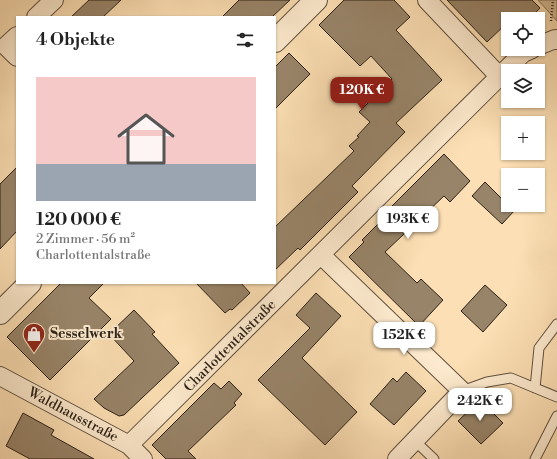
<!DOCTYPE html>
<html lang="de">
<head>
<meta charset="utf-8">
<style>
	:root { --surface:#fff; --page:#f2f2f2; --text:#222; --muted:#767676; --line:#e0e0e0; --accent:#8f2418 }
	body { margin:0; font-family:"Libre Bodoni",serif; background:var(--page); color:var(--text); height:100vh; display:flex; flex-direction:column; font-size:15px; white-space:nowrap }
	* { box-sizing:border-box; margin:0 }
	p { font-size:13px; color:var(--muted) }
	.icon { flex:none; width:22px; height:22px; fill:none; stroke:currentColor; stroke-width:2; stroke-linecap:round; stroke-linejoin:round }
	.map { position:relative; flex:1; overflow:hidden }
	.side { position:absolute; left:16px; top:16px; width:260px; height:268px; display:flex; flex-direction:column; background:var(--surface); border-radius:0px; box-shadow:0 1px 3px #0004 }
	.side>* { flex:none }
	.tools { position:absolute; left:501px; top:12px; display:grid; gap:8px }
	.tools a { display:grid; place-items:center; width:44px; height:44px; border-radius:0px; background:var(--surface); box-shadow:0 1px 3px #0004; font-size:20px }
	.price { position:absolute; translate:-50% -34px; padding:0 9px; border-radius:8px; background:#fff; color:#222; font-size:13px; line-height:26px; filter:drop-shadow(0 1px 2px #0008) }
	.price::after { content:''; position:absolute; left:50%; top:24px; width:12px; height:9px; margin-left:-6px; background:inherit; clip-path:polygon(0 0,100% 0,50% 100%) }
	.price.active { background:var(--accent); color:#fff }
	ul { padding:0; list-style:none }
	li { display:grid; align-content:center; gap:8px; height:212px; padding:0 20px }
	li+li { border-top:1px solid var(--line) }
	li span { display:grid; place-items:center; height:124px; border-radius:0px; color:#555 }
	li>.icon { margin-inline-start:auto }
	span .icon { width:72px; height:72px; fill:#fffc; stroke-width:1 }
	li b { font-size:17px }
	h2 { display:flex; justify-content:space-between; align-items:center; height:48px; padding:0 20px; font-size:17px }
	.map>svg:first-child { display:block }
</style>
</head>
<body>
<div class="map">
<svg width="557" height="459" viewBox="0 0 557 459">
	<rect width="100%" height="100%" fill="#fcdfb4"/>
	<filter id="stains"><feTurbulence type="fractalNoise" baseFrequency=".005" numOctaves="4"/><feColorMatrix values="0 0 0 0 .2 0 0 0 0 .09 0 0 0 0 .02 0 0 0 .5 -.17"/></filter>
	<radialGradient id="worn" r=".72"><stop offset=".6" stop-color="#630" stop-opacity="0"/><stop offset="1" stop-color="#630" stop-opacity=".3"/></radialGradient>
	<path fill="#d8bf99" stroke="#827058" d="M 538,0 L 557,0 L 557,21 Z"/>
	<path fill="#988469" stroke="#2b2118" d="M 89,0 L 121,0 L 103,17 L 71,17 Z
		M 239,0 L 290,0 L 272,17 L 222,17 Z
		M 344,0 L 394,0 L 410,17 L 396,30 L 442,80 L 396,123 L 405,132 L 352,186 L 358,192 L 300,250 L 298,248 L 275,270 L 275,227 L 354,151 L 349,146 L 359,137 L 357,136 L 370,122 L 359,112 L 392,79 L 371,56 L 360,66 L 319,25 Z
		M 447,0 L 532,0 L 540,8 L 529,19 L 508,19 L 508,22 L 487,42 Z
		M 289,53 L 310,74 L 275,109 L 275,67 Z
		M 444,154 L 470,181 L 450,202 L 444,196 L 385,252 L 417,283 L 421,279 L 443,300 L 419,326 L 349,257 L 364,242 L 362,240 L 394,208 L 392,206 Z
		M 17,167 L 17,231 L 0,249 L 0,184 Z
		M 485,182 L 508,205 L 515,210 L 502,224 L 472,196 Z
		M 61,283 L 104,283 L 89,298 L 111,319 L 50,380 L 7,337 Z
		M 196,283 L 241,283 L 250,293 L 232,310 L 230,309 L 225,313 Z
		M 485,285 L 507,305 L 483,332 L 461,311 Z
		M 316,293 L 341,316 L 302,358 L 357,412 L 325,445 L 258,380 L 310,328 L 296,315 Z
		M 134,310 L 155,332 L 152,334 L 179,363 L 124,415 L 119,416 L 104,408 L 94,399 L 134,361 L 109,334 Z
		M 406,372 L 426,391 L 394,425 L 370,404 L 393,378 L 397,382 Z
		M 229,381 L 242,394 L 234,403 L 236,405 L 188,451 L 196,459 L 166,459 L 152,445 L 214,383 L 221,389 Z
		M 480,400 L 503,423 L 481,444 L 458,421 Z
		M 23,413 L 54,430 L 51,435 L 94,459 L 30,459 L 6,446 Z"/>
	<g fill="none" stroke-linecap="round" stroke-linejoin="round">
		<g stroke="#5f503f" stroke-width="11">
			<path id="service" d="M 535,388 L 539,348 L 557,324
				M 462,391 L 487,382 L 511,378 L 557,397
				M 415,441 L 434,459
				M 535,459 L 557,416"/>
		</g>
		<g stroke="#5f503f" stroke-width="20">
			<path id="minor" d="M 427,0 L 500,77
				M 36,17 L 54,0
				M 17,36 L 6,46 L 17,57
				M 538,46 L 555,39 L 557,40
				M 321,255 L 462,391 L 397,459
				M 0,376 L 129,445 L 143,459
				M 129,445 L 523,53 L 532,49"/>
		</g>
		<g stroke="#5f503f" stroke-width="24">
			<path id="tertiary" d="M 275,41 L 316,0
				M 0,313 L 30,283"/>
		</g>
		<path stroke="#2b2118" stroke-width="2.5" stroke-dasharray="1 2" stroke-linecap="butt" d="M 551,21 L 553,0"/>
		<use href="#service" stroke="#fdeace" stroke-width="9"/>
		<use href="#minor" stroke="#fdeace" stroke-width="18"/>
		<use href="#tertiary" stroke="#fdeace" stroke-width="22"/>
	</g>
	<defs>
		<g id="shop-pin" transform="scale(1.15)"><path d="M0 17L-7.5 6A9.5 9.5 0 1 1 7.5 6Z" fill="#8f2418" stroke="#fdeace"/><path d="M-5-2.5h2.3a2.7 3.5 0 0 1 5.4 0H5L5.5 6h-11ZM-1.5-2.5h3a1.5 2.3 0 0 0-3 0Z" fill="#fff"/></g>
	</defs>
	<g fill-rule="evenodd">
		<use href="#shop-pin" x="34" y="334"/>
	</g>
	<g text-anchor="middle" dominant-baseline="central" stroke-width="4" stroke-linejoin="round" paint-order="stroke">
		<g font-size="14" font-weight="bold" fill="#2b2118" stroke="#fdeace" text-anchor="start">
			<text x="50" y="334">Sesselwerk</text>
		</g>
		<g font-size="14" fill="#2b2118" stroke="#fdeace">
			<text transform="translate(230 346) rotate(-45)">Charlottentalstraße</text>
			<text transform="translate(73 415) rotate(28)">Waldhausstraße</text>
		</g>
	</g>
	<rect width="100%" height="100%" filter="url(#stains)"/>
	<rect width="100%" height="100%" fill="url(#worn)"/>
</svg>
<div class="tools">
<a><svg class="icon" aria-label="locate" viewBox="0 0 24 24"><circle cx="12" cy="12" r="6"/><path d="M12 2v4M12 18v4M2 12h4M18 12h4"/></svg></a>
<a><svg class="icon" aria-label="layers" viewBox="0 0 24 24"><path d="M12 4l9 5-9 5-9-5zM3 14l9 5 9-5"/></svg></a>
<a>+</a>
<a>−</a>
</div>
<b class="price active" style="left:362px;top:111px">120K €</b>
<b class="price" style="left:408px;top:240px">193K €</b>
<b class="price" style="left:404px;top:356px">152K €</b>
<b class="price" style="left:480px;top:422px">242K €</b>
<section class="side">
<h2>4 Objekte<svg class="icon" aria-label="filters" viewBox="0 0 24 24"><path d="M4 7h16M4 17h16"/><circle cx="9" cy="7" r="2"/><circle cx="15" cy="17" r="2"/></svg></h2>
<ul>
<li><span style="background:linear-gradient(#f6c9c9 70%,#9aa5b1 0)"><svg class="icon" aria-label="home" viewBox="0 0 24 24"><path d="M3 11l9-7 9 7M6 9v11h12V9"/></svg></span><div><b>120 000 €</b><p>2 Zimmer · 56 m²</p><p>Charlottentalstraße</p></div></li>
</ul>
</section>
</div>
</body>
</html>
